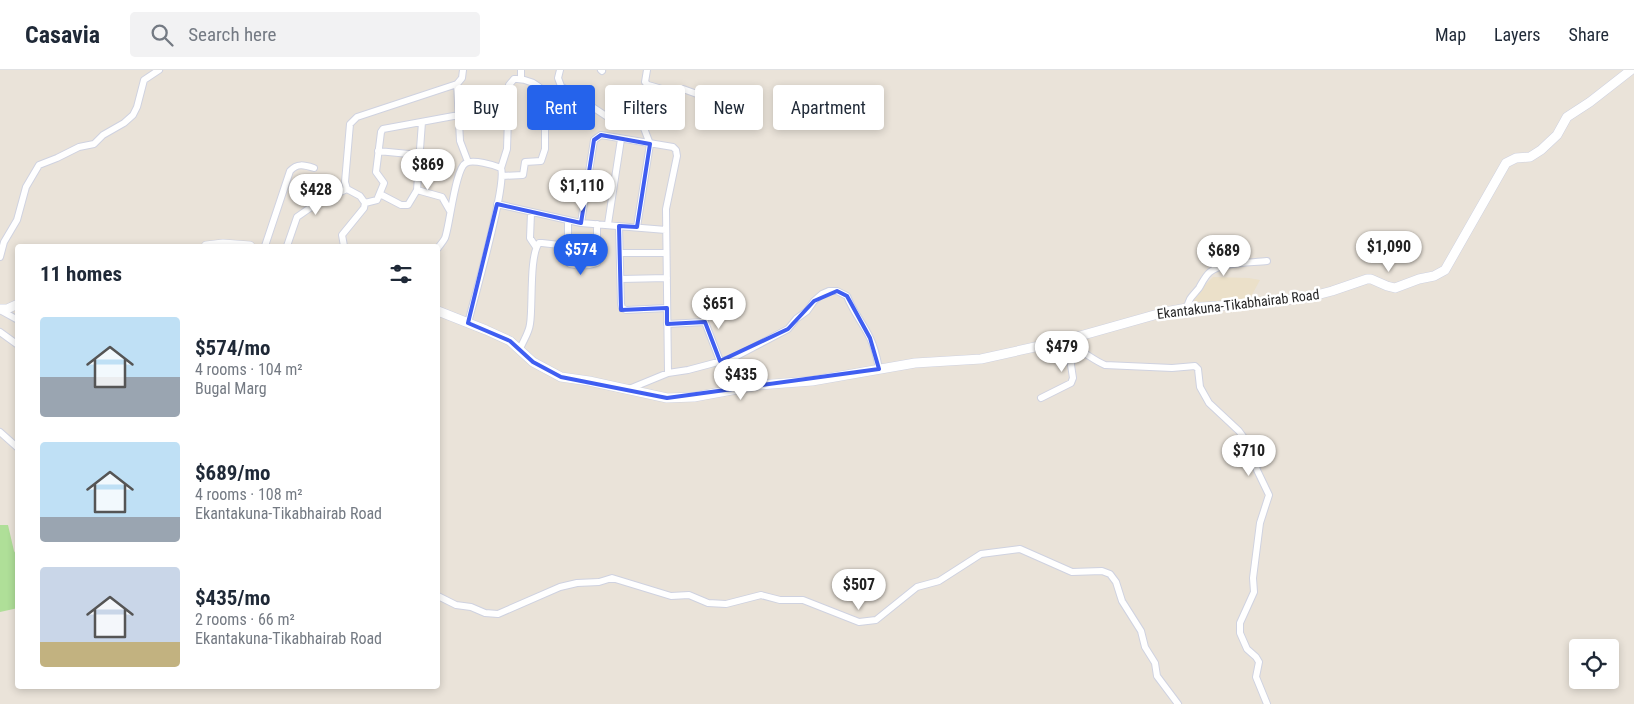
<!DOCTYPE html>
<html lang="en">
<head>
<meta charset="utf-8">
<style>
	:root { --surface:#fff; --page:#f2f2f3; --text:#1f2937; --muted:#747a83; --line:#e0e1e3; --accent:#2563eb }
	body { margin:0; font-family:"Roboto Condensed",sans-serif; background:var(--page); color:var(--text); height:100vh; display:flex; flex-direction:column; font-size:19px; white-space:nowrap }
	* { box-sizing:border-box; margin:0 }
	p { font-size:16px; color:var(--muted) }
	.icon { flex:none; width:28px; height:28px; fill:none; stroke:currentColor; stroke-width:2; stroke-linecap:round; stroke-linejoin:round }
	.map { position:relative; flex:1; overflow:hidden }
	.drawer { position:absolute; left:15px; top:174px; width:425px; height:445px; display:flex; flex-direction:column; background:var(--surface); border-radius:5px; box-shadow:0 2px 8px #0003 }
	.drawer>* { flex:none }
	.hud { position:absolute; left:455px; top:15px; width:475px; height:45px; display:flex; gap:10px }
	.tools { position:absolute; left:1569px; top:569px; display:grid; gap:10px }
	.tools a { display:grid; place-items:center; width:50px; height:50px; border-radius:5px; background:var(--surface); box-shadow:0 2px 8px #0003; font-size:25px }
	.price { position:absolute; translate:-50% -42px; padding:0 11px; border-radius:18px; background:#fff; color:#222; font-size:16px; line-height:32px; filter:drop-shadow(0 1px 2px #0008) }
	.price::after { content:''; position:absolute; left:50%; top:30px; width:15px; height:11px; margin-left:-8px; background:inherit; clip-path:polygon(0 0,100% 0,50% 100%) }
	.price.active { background:var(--accent); color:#fff }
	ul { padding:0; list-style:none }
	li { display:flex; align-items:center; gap:15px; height:125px; padding:0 25px }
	li span { display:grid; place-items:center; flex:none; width:140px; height:100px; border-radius:5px; color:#555 }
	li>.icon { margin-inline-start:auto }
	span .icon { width:60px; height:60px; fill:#fffc; stroke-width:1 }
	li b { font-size:21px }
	h2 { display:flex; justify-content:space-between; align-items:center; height:60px; padding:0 25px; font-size:21px }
	.chip { padding:0 18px; border-radius:5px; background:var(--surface); box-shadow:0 2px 8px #0003; font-size:18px; line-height:45px }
	.chip.active { background:var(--accent); color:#fff }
	header { display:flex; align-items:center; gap:30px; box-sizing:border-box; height:70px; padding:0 25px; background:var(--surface); border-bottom:1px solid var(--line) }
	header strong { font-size:24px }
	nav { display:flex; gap:28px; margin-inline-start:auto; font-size:18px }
	.search { width:350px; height:45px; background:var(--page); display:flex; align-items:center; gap:12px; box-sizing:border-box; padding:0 18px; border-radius:5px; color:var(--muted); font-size:19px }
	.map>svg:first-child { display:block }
</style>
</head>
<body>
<header>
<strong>Casavia</strong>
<div class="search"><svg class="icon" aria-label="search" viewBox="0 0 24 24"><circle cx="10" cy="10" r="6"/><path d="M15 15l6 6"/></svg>Search here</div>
<nav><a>Map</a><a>Layers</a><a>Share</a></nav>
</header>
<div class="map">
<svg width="1634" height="634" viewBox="0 0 1634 634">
	<rect width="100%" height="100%" fill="#eae3d9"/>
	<path fill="#ebe0c9" d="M 1213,207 L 1249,208 L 1260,210 L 1248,232 L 1189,233 L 1194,226 Z"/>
	<path fill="#afdf98" d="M 0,455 L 8,455 L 14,481 L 17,486 L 18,538 L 0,542 Z"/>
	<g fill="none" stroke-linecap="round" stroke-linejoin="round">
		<g stroke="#cfd2e0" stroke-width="8">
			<path id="minor" d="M 521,0 L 521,9
				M 560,0 L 558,8 L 561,16 L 606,46 L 657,55
				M 601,0 L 602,1
				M 647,0 L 645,12 L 648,15 L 676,23 L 679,24 L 683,19 L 711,29
				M 457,14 L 460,71 L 468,92
				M 378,81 L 419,85
				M 501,98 L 507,79 L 509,15 L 514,9 C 526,8 537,14 545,22 L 545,79 L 541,91 L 525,92 L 523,105 L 502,106
				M 417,120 L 442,127 L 450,141
				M 380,124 L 401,135 L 408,135 L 417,120 L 422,52
				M 365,133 L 377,130 L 384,113 L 376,102 L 381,62 L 383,59 L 459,45
				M 497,134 L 581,153 L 666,160
				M 531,143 L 530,168 L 536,177
				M 568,150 L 568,191 L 570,194 C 578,196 589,196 597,193 L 597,154
				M 581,153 L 594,70 L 601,65 L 673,77 L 676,80 L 677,86 L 666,139 L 668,303
				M 608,154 L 621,69
				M 619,156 L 621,234 L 622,238 L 626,240 L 667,238
				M 637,157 L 650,74 L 642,53
				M 265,176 L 290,101 C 297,93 304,95 314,98
				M 287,176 L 297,147 L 317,133 L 347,119
				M 344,176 L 342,165 L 364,138 L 365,133 L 360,126 L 347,119 L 345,112 L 350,54 L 357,47 L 457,14 L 462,8 L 463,0
				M 438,178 C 440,175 443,172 445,168 C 450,155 455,98 466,93 C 473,89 494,95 501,98 C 507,115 474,229 468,253
				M 620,183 L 666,183
				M 0,187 L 4,172 L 17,150 L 26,117 L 39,95 L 57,88 L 79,77 L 94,74 L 103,65 L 124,53 L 133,45 L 137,37 L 144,10 L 159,0
				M 621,209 L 667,208
				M 702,233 L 705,252 L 720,291
				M 1187,238 C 1190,226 1191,228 1199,218 C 1202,213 1205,206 1210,202 C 1222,192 1251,193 1267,191
				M 0,240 L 18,250
				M 667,254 L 705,252
				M 0,262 L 18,275
				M 1073,277 C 1085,282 1093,290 1105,295 L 1172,298 L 1195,296 L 1198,299 L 1200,317 L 1209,333 L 1239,361 L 1250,376 L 1257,400 L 1269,425 L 1260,453 L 1253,508 L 1254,522 L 1240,553 L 1240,563 L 1247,579 L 1256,587 L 1259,592 L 1256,607 L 1267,634
				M 520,279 C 523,271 529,263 530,254 C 533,236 529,186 539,173 L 542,173 L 568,176
				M 629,319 L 668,303 L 688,300 L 733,288 L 788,259 L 796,249 L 807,241 L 814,231 L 822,224 L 829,221 L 837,221 L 847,226 C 853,242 863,253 870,268 C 875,278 877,288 879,299
				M 1041,328 L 1071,313 L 1073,308 L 1071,295 L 1073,277 L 1070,268
				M 0,362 L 18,378
				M 438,526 L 456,535 L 471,537 L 485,543 L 498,544 L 560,517 L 577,513 L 599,512 L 612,508 L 671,526 L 689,525 L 708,533 L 726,534 L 761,525 L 780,530 L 803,530 L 859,552 L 876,550 L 917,517 L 939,511 L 981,484 L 1020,479 L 1072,502 L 1102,501 L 1110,504 L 1116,512 L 1122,531 L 1141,561 L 1145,577 L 1155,593 L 1157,606 L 1178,634"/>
		</g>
		<g stroke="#cfd2e0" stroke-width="10">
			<path id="secondary" d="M 206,176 L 223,174 L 250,176
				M 0,239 L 7,239 L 18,234
				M 438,241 L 486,260 L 510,271 L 533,292 L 561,307 L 589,311 L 667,328 L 694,327 L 759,315 L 812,311 L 915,293 L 981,289 L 1062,271 L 1165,242 L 1187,238 L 1262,233 L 1309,227 L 1332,221 L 1367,209 L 1371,209 L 1387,216 L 1395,218 L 1419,209 L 1434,206 L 1445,200 L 1506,93 L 1516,88 L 1530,87 L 1541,80 L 1557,65 L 1567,47 L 1590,32 L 1631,0"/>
		</g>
		<use href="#minor" stroke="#fff" stroke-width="6"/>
		<use href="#secondary" stroke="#fff" stroke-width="9"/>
	</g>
	<path fill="none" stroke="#3f5ef1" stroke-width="4" stroke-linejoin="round" d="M 601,65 L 650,74 L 637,157 L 619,156 L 621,240 L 667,238 L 667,254 L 705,252 L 720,291 L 788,259 L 814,231 L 837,221 L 847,226 L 870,268 L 879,299 L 667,328 L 561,307 L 533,292 L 510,271 L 468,253 L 497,134 L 581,153 L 594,70 Z"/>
	<g text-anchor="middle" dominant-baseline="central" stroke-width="5" stroke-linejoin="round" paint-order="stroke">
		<g font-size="14" fill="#282828" stroke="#fff">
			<text transform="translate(1238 234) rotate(-7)">Ekantakuna-Tikabhairab Road</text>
		</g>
	</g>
</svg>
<div class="tools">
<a><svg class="icon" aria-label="locate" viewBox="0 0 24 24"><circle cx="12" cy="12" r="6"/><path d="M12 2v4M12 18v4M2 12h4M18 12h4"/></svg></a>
</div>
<b class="price" style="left:428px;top:121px">$869</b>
<b class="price" style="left:582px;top:142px">$1,110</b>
<b class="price" style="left:316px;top:146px">$428</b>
<b class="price" style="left:1389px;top:203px">$1,090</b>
<b class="price active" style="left:581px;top:206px">$574</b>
<b class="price" style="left:1224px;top:207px">$689</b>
<b class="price" style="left:719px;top:260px">$651</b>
<b class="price" style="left:1062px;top:303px">$479</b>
<b class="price" style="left:741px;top:331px">$435</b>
<b class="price" style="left:1249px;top:407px">$710</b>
<b class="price" style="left:859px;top:541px">$507</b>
<div class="hud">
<a class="chip">Buy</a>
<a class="chip active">Rent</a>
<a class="chip">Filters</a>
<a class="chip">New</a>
<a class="chip">Apartment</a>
</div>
<section class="drawer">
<h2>11 homes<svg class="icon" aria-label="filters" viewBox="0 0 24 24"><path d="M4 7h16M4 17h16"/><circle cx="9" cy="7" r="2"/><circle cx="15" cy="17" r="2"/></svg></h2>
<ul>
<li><span style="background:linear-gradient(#bfe0f5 60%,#9aa5b1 0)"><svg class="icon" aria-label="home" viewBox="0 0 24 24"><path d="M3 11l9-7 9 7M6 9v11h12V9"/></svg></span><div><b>$574/mo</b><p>4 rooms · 104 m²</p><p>Bugal Marg</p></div></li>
<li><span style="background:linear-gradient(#bfe0f5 75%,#9aa5b1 0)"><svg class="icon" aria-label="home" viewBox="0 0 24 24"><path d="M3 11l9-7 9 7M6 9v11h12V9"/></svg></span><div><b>$689/mo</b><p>4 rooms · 108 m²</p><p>Ekantakuna-Tikabhairab Road</p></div></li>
<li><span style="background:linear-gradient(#c9d6e8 75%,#c2b280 0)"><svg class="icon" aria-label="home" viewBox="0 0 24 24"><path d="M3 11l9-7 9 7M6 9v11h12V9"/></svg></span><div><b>$435/mo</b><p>2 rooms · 66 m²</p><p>Ekantakuna-Tikabhairab Road</p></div></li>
</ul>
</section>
</div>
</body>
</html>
